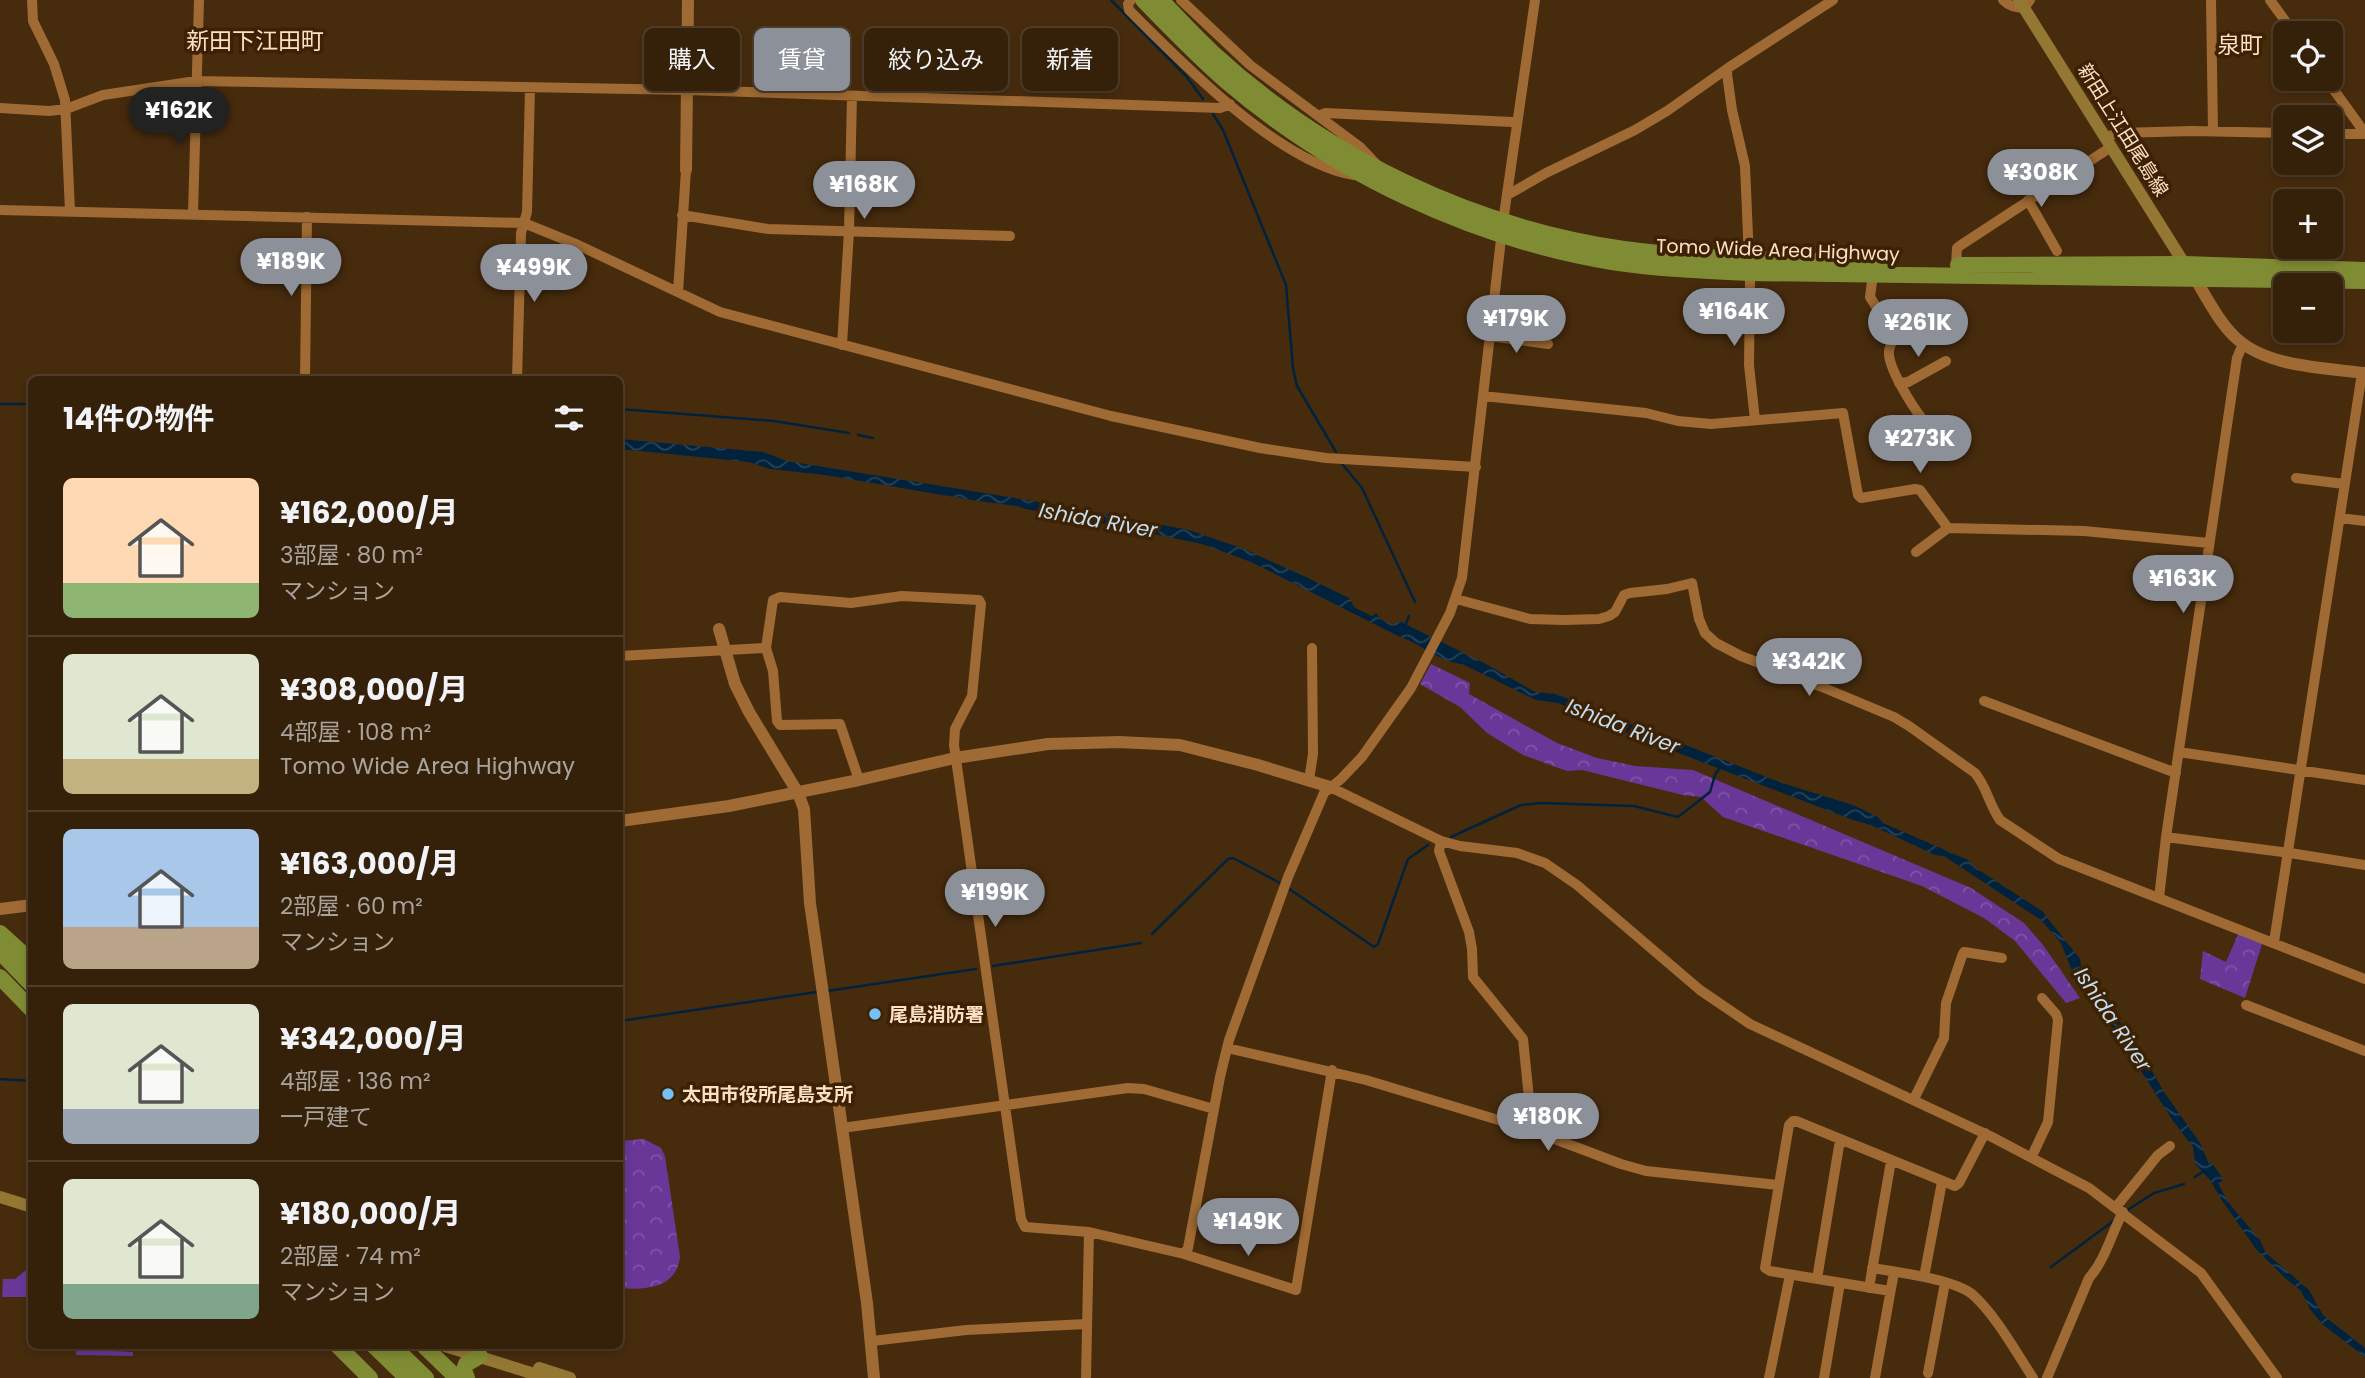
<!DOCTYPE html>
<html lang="ja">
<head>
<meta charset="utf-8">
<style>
	:root { --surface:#35200a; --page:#3d2813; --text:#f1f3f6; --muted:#aaa39c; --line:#4f3e2b; --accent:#8c9099 }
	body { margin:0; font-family:Poppins,"Noto Sans JP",sans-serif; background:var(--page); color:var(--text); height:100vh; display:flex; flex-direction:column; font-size:26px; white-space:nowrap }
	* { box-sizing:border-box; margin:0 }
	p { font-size:23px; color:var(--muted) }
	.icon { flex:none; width:38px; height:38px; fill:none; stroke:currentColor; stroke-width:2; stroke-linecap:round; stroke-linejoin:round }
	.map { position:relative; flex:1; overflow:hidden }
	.side { position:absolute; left:28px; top:376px; width:595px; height:973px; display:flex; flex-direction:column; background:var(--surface); border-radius:10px; box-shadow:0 4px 10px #0003,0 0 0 2px var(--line) }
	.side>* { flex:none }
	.hud { position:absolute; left:644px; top:28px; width:665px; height:63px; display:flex; gap:14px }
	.tools { position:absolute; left:2273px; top:21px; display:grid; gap:14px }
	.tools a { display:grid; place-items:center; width:70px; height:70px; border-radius:10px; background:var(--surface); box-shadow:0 4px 10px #0003,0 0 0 2px var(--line); font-size:35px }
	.price { position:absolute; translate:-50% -60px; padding:0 16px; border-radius:24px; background:var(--accent); color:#fff; font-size:23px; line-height:46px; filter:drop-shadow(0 2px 4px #0008) }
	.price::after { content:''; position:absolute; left:50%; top:42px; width:21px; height:16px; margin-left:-10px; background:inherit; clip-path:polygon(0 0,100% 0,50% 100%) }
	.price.current { background:#222; color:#fff }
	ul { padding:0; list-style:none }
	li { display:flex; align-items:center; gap:21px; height:175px; padding:0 35px }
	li+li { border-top:2px solid var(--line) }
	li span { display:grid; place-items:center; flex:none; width:196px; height:140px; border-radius:10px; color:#555 }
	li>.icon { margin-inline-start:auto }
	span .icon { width:84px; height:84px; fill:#fffc; stroke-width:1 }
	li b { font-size:30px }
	h2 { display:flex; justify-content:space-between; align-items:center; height:84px; padding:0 35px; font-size:30px }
	.tag { padding:0 24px; border-radius:10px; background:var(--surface); box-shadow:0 4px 10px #0003,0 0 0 2px var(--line); font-size:24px; line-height:63px }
	.tag.current { background:var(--accent); color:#fff }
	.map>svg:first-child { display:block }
</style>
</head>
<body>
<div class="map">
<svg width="2365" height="1378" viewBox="0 0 2365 1378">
	<defs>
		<pattern id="park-crowns" width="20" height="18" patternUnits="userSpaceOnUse" patternTransform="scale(1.75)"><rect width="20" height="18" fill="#683798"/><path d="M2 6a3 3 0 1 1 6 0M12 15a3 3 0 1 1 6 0" fill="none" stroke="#7f54a5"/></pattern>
		<pattern id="water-waves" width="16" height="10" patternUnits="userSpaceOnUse" patternTransform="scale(1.75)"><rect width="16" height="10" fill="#00223c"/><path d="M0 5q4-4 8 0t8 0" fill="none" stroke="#264257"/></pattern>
	</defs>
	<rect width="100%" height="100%" fill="#472b0d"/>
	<path fill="#683798" d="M 31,1266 L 31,1297 L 2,1297 L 3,1279 L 15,1279 Z
		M 76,1346 L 97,1346 L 97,1350 L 133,1352 L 133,1356 L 76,1355 Z"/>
	<path fill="url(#park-crowns)" d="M 1431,664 L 1470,683 L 1469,694 L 1557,743 L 1597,758 L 1635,766 L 1693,770 L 1971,888 L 2024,923 L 2043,945 L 2080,998 L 2066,1003 L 2015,941 L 1984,918 L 1922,886 L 1723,817 L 1701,797 L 1683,795 L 1582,770 L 1567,771 L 1523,755 L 1487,733 L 1460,707 L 1420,684 Z
		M 2239,932 L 2263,941 L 2245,998 L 2200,979 L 2203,951 L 2226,962 Z
		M 644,1139 L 661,1148 L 665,1156 L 680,1257 C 676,1289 645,1290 620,1288 L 620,1141 Z"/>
	<path fill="url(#water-waves)" d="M 620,439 L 763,452 L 787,461 L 1058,505 L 1189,530 L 1244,549 L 1306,577 L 1349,598 L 1355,608 L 1372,616 L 1376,613 L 1381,619 L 1393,625 L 1399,621 L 1486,664 L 1535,692 L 1556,694 L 1782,783 L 1853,805 L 1878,817 L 1883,823 L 1968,860 L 1976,868 L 2042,911 L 2080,959 L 2082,972 L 2138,1046 L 2164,1092 L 2200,1143 L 2209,1164 L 2211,1162 L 2224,1180 L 2218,1183 L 2228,1202 L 2260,1240 L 2266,1253 L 2309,1290 L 2323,1315 L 2365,1348 L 2365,1357 L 2322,1324 L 2310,1309 L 2301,1291 L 2284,1277 L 2256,1249 L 2221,1199 L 2210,1180 L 2195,1164 L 2193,1147 L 2173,1121 L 2125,1046 L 2086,993 L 2072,971 L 2061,943 L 2041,920 L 1944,856 L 1935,855 L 1871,825 L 1853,820 L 1629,734 L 1558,703 L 1536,700 L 1462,664 C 1439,662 1420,643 1398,636 L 1251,562 L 1202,544 L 1095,522 L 1080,517 L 1076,518 L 1025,509 L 1017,506 L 978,501 L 825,475 L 770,469 L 749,462 L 620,449 Z"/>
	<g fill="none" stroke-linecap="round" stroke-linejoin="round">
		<path stroke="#00223c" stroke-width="2.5" d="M 1111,0 L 1186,76 L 1203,99
			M 1213,114 L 1223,130 L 1286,285 L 1293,368 L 1297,386 L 1336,452
			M 0,404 L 32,404
			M 620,409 L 774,421 L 849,433
			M 858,435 L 873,438
			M 1343,465 L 1362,488 L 1415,602
			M 1405,626 L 1409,616
			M 1451,837 L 1521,805 L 1541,803 L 1634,806 L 1678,817 L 1710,792 L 1715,775 L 1721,766
			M 1288,888 L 1374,947 L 1378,944 L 1408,859 L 1428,845
			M 1152,934 L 1228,859 L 1233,858 L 1282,884
			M 993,966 L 1141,943
			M 827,991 L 976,969
			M 620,1021 L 817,992
			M 0,1079 L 32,1081
			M 2195,1177 L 2204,1171
			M 2126,1211 L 2154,1193 L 2184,1184
			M 2051,1267 L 2116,1219"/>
		<path stroke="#9f6a33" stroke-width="10" d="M 32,0 L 33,21 L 54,64 L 65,100 L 70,211
			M 1131,0 L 1128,4 L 1129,10 C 1182,63 1279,163 1354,175
			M 1181,0 L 1250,65 L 1360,147 L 1378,166
			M 2003,0 C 2009,6 2016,8 2024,8 L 2030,0
			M 2211,0 L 2213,131
			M 2270,0 L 2294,33
			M 1728,68 L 1727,74 L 1732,110 L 1745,166 L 1750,282 L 1749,365 L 1755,420
			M 2326,79 L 2365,133
			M 0,108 L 49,111 L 66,109 L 103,95 L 196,81 L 687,90 L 1220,108 L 1230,104
			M 1318,116 L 1325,113 L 1512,122 L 1517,125
			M 2331,134 L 2365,134
			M 2105,137 L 2119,133 L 2192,131 L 2286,133
			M 1507,193 L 1511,193 L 1546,173 L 1635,130 L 1667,111 L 1728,68 L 1833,0
			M 2028,200 L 2057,251
			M 0,210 L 524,223 L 578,245 L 720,312 L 1111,416 L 1260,448 L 1326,458 L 1476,467
			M 193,214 L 199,0
			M 682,215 L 768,229 L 1010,236
			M 1956,265 L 1957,248 L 1961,245 L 2111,147
			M 1873,274 L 1870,297 L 1894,335 C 1893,341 1890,345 1889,351 C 1887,367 1913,407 1923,420
			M 678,292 L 686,170
			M 1489,336 L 1548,344
			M 842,345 L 849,231 L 852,96
			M 305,380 L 307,217
			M 517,380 L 521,233 L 527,212 L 530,88
			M 1899,383 L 1908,382 L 1946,361
			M 1483,396 L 1646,413 L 1678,421 L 1711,424 L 1843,413 L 1858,495 L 1861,498 L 1915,489 L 1920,490 L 1948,528
			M 2296,478 L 2344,484
			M 2340,518 L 2365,521
			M 1916,552 L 1948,528 L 2084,531 L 2209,543
			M 1456,599 L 1530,619 L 1564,620 L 1599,619 L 1609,616 L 1615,612 L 1624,595 L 1630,593 L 1667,589 L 1692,583 L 1699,619 L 1705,633 L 1716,643 L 1741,656 L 1822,687 L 1894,717 L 1909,726 L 1975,773 C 1987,787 1989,805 2000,820 L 2059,859 L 2365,979
			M 620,656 L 766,648
			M 1984,701 L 2176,773
			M 2179,752 L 2365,780
			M 859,780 L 840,724 L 780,725 L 777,721 L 773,671 L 766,648 L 773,600 L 780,597 L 851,603 L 902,596 L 979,600 L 981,604 L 972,696 L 955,729 L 954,745 L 1021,1219 L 1025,1227 L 1089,1232 L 1184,1254 L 1188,1248 L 1220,1077 L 1229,1040 L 1288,877 L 1324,793 L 1341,779 L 1362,757 L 1411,688 L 1450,613 L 1462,578 L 1503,222 L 1535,0
			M 1309,780 L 1313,754 L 1312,648
			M 1330,787 L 1441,841 L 1460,846 L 1517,853 L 1545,863 L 1577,885 L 1700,990 L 1750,1024 L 1992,1137 L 2089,1188 L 2201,1273 L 2277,1378
			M 2166,837 L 2290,853 L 2365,865
			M 1441,841 L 1439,851 L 1469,932 L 1472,949 L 1473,977 L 1523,1039 L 1530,1108 L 1528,1129
			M 2159,898 L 2166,837 L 2237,358 L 2243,344
			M 2274,942 L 2362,373
			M 2246,1005 L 2365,1051
			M 1227,1048 L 1366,1080 L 1528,1129 L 1621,1164 L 1646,1171 L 1778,1185
			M 1914,1099 L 1944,1038 L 1946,1003 L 1962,956 L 1964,952 L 2002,958
			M 842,1128 L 1128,1088 L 1144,1089 L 1214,1109
			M 2032,1156 L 2048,1122 L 2058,1020 L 2056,1014 L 2042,998
			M 2116,1207 L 2158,1155 L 2170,1146
			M 1184,1254 L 1296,1290 L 1332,1070
			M 1872,1268 C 1897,1272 1953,1279 1972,1294 C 1995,1314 2016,1352 2033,1378
			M 1924,1277 L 1942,1182
			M 1817,1279 L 1840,1140
			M 1869,1288 L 1891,1161
			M 1890,1291 L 1770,1271 L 1765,1268 L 1789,1125 L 1793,1121 L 1796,1121 L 1955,1186 L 1959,1183 L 1985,1133
			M 872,1341 L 966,1330 L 1086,1324
			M 1928,1373 L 1945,1283
			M 1086,1378 L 1089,1232
			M 1769,1378 L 1790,1275
			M 1824,1378 L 1840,1283
			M 1875,1378 L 1894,1272
			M 2047,1378 L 2089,1278 C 2106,1259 2111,1234 2123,1212"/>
		<path stroke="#9f6a33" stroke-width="12" d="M 686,170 L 688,0
			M 2196,280 C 2208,300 2219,322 2236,338 C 2267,367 2324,368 2365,373
			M 719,629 L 735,684 L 749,712 L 798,793 L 804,809 L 810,903 L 867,1303 L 874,1378
			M 620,821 L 729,806 L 859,780 L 955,758 L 1048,744 L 1119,742 L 1180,745 L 1258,765 L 1330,787
			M 0,909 L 32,905"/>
		<path stroke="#937733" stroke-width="12" d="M 2019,0 L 2187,268
			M 0,1197 L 32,1207
			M 445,1346 L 547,1378
			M 539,1368 L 570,1378"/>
		<path stroke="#808c33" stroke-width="16" d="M 1143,0 C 1170,28 1197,56 1227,82 C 1335,174 1472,239 1612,262 C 1658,269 1704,271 1750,273 L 2365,281
			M 1161,0 C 1178,18 1195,36 1213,53 C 1326,157 1472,227 1624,249 C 1709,261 1797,259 1883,264
			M 1958,265 L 2184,264 L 2365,270
			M 0,933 L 32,962
			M 0,952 L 32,985
			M 0,977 L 32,1010
			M 338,1346 L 370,1378
			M 374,1346 L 407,1378
			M 393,1346 L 426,1378
			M 424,1346 L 457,1378
			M 467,1378 L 464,1370 L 466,1364 L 480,1356"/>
	</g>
	<g fill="#78bff8" stroke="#3c2103" stroke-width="2.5">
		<circle cx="875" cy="1014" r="7"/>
		<circle cx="668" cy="1094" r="7"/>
	</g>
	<g text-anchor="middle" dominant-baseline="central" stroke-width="7" stroke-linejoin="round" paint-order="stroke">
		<g font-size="19" fill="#ffe0c5" stroke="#3c2103">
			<text transform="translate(2123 130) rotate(58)">新田上江田尾島線</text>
			<text transform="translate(1778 250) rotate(2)">Tomo Wide Area Highway</text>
		</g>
		<g font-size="19" font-weight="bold" fill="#ffe0c5" stroke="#3c2103" text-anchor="start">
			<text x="889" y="1014">尾島消防署</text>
			<text x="682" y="1094">太田市役所尾島支所</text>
		</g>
		<g font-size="21" font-style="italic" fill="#c4dcf0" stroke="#3c2103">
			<text transform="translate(1098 520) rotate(10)">Ishida River</text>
			<text transform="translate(1623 726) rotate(21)">Ishida River</text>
			<text transform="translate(2113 1019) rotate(56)">Ishida River</text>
		</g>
		<g font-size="23" fill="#ffe0c5" stroke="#3c2103">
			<text x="255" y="41">新田下江田町</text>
			<text x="2240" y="45">泉町</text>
		</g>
	</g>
</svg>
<div class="tools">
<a><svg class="icon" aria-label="locate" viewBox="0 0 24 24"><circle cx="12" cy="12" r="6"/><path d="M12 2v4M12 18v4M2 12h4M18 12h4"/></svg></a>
<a><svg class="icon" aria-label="layers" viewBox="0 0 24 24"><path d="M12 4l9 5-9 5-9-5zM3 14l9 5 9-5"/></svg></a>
<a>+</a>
<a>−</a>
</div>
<b class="price current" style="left:179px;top:147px">¥162K</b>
<b class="price" style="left:2041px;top:209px">¥308K</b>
<b class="price" style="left:864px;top:221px">¥168K</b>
<b class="price" style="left:291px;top:298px">¥189K</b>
<b class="price" style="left:534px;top:304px">¥499K</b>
<b class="price" style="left:1734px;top:348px">¥164K</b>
<b class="price" style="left:1516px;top:355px">¥179K</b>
<b class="price" style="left:1918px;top:359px">¥261K</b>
<b class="price" style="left:1920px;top:475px">¥273K</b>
<b class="price" style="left:2183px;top:615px">¥163K</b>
<b class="price" style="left:1809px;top:698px">¥342K</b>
<b class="price" style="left:995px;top:929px">¥199K</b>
<b class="price" style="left:1548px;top:1153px">¥180K</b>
<b class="price" style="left:1248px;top:1258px">¥149K</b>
<div class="hud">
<a class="tag">購入</a>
<a class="tag current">賃貸</a>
<a class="tag">絞り込み</a>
<a class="tag">新着</a>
</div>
<section class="side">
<h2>14件の物件<svg class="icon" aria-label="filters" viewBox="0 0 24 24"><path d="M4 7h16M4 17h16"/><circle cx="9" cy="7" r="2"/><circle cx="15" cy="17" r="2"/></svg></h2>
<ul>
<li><span style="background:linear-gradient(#ffd9b3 75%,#8fb573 0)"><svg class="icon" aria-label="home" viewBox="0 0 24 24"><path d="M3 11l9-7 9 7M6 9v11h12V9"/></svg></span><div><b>¥162,000/月</b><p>3部屋 · 80 m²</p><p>マンション</p></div></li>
<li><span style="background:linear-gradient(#dfe7d0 75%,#c2b280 0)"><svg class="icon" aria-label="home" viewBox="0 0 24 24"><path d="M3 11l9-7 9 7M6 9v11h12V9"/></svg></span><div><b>¥308,000/月</b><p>4部屋 · 108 m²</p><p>Tomo Wide Area Highway</p></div></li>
<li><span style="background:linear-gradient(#a9c7e8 70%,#b9a48a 0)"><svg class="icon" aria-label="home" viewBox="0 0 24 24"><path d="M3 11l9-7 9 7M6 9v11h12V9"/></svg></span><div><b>¥163,000/月</b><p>2部屋 · 60 m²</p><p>マンション</p></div></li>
<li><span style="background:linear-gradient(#dfe7d0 75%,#9aa5b1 0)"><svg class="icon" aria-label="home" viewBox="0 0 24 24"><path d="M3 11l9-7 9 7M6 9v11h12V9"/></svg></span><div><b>¥342,000/月</b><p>4部屋 · 136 m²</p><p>一戸建て</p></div></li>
<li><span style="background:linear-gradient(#dfe7d0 75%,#7fa58c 0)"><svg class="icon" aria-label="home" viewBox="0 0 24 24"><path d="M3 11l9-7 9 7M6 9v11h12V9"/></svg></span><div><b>¥180,000/月</b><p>2部屋 · 74 m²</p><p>マンション</p></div></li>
</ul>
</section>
</div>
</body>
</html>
